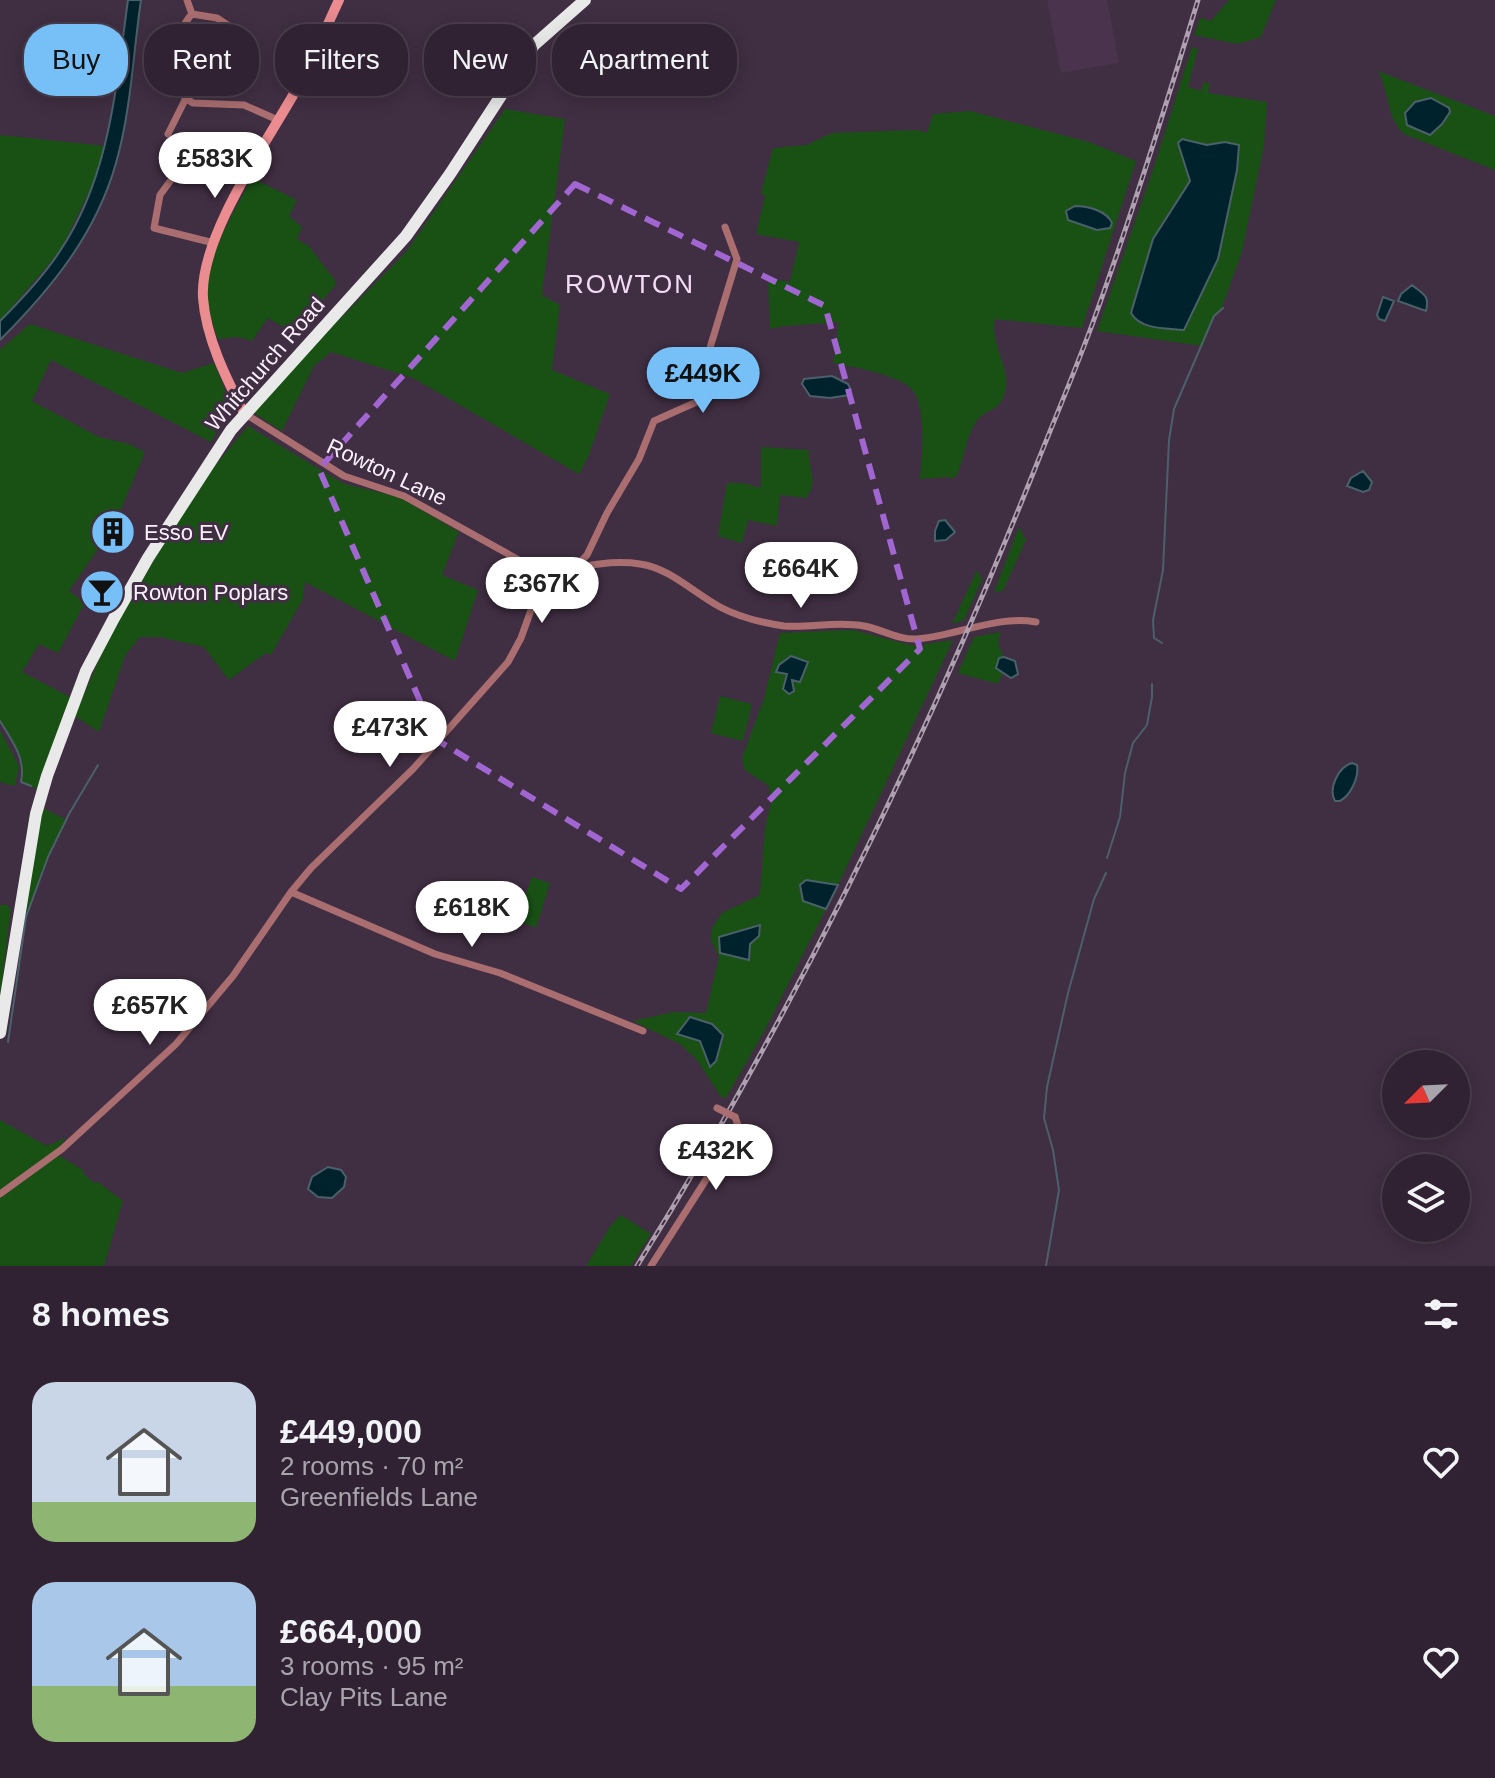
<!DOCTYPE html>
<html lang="en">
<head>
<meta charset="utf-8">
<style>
	:root { --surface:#302232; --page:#3c2f3e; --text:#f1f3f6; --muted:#a8a4ac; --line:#4b3f4d; --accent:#76c0f7 }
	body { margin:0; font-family:Helvetica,sans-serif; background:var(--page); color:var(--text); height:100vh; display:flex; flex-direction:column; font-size:30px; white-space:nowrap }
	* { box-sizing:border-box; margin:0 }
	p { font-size:26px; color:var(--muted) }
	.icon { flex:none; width:44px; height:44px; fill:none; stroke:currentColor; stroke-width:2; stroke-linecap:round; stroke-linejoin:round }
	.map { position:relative; height:1266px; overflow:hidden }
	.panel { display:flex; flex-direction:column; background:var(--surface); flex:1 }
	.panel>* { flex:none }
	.top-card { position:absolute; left:24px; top:24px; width:800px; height:72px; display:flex; gap:16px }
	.needle { width:52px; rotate:246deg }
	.tools { position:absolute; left:1382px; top:1050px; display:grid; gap:16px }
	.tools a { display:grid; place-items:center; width:88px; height:88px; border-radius:50%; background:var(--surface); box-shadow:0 4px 20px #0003,0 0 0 2px var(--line); font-size:40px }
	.price { position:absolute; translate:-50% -68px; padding:0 18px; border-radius:28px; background:#fff; color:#222; font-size:26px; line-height:52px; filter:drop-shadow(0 2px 4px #0008) }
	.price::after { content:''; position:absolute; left:50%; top:48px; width:24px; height:18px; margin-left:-12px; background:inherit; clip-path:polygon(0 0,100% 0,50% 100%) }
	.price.on { background:var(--accent); color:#111 }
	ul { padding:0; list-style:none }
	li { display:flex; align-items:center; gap:24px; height:200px; padding:0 32px }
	li span { display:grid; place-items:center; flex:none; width:224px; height:160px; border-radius:24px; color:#555 }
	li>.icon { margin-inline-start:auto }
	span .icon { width:96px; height:96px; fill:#fffc; stroke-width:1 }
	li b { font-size:34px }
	h2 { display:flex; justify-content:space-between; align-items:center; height:96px; padding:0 32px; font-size:34px }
	.pill { padding:0 28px; border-radius:32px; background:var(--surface); box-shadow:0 4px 20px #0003,0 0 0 2px var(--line); font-size:28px; line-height:72px }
	.pill.on { background:var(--accent); color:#111 }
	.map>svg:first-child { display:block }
</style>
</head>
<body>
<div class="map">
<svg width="1495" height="1266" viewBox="0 0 1495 1266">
	<rect width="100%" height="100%" fill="#402e42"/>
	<path fill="#4a334d" d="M 1047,0 L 1107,0 L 1119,63 L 1061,73 Z"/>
	<path fill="#195115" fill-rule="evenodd" d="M 1229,0 L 1276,0 L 1261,37 L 1238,44 L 1194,35 L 1200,18 L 1211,21 Z
		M 1192,47 L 1198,49 L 1188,87 L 1201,91 L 1204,82 L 1210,84 L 1208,93 L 1267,102 L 1264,146 L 1242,252 L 1221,310 L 1214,316 L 1203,346 L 1097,331 L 1154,167 ZM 1225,142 L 1237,170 L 1214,270 L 1159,227 L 1190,181 L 1178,143 L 1207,145 Z
		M 1378,71 L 1495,116 L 1495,170 L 1404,134 C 1387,119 1389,91 1378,71 Z
		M 505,109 L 565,119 L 542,295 L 560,305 L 552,370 L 610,394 L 589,455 L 579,474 L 413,378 L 331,352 L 314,366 L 282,431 L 254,413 L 313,346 L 406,252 Z
		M 970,111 L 1089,142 L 1136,161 L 1082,328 L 995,319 C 990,342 1008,363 1006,386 C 1002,415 988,405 976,422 C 967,435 964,459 957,475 L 952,479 L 949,477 L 920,479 C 922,458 926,410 914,392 C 903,375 853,367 833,363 L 839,322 L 785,326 L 770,329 L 768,278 L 790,282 L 799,242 L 756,234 L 765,196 L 761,193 L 773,148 L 807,145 L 832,133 L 918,130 L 927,133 L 933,114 Z
		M 0,135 L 106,146 L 92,186 L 60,251 L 0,321 Z
		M 252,178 L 297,200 L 289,216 L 302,227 L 297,239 L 309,246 L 337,283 L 295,334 L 268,318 L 252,341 L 239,337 L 218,339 C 214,327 209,315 208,303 C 202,263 234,211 252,178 Z
		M 30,324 L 182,373 L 214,363 C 231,404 234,403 211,442 L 51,360 L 32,401 L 99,437 L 129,444 L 145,452 L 114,526 L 69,591 L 85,603 L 58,653 L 39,644 L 22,672 L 70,697 L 37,789 L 21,782 C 26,758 12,741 0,721 L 0,350 Z
		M 248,426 L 344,484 L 399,497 L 459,532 L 442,575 L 478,590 L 455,661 L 305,582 L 303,599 L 271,655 L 266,653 L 229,680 L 204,647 L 160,637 L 140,637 L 125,656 L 99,732 L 75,716 L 108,638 L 155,558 L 204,479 Z
		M 761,447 L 809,450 C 807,469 820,480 806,498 L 780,495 L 777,526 L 748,520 L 742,543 L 718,536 L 727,483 L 743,483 L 761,488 Z
		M 1019,527 L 1026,540 L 1003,591 L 994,592 Z
		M 977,570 L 982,580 L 964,620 L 952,624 Z
		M 853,630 L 914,646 L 953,640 L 838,885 L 810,881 L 803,901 L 826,909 L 765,1030 L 726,1098 L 721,1097 L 697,1060 L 680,1044 L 633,1021 L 674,1012 L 706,1013 L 719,957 L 711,940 L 712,928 L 722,913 L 760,895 L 765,828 L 771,803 L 769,786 L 745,770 L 742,758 L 764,699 L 780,633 Z
		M 1001,632 L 998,643 L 1004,657 L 996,668 L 1003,673 L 998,684 L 958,673 L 974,637 Z
		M 720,696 L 752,704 L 743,741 L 711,733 Z
		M 0,730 L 19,766 L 15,786 L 0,782 Z
		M 43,808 L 67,820 L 48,857 L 26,917 L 32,852 Z
		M 532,877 L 550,883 L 536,928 L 516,920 Z
		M 0,905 L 8,905 L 11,909 L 0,999 Z
		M 0,1120 L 47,1146 L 67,1137 L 57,1149 L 0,1190 Z
		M 58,1155 L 83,1170 L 83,1173 L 94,1183 L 98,1182 L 123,1201 L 104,1266 L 0,1266 L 0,1198 Z
		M 621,1215 L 651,1234 L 631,1266 L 586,1266 L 611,1225 Z"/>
	<path fill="#00222c" stroke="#4b606a" stroke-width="2" d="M 128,0 L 141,0 C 133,54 131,111 116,163 C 96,234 51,289 0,340 L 0,321 C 21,300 44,276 60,251 C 110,177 116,86 128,0 Z
		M 1431,98 L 1449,108 L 1450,112 L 1442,124 L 1430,135 L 1407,125 L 1405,113 L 1415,102 Z
		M 1182,139 L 1207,145 L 1225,142 L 1239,145 L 1237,170 L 1218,259 L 1184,330 C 1166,328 1141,330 1131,313 L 1153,239 L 1190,181 L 1178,143 Z
		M 1075,206 C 1088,206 1107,211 1112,223 L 1110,228 L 1097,230 L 1068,220 L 1066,211 Z
		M 1412,285 C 1423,294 1430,295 1426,311 L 1398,301 L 1401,294 Z
		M 1383,297 L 1394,301 L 1385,321 L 1379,319 L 1377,315 Z
		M 832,376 L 848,384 L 851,390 L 849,395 L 830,398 L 810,396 L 802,384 L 804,379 Z
		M 1363,471 L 1372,482 L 1369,490 L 1363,492 L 1347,486 L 1351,478 Z
		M 945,520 L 955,532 L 946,540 L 935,541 L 935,531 L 939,521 Z
		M 791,656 L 808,662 L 800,682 L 792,680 L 794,691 L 789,694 L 783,689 L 787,674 L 776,672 L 779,665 Z
		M 1004,657 L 1015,661 L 1018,674 L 1011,678 L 996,668 L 999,658 Z
		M 1352,763 L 1357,765 C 1359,777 1351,795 1340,801 L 1335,801 C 1328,789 1338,767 1352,763 Z
		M 806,880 L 838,885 L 826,909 L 803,901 L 800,885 Z
		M 760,925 L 759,936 L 750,944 L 749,960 L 720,953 L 719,937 Z
		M 690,1017 L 712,1024 L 723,1035 L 716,1061 L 710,1067 L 700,1041 L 677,1034 Z
		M 328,1167 L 341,1170 L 346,1177 L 344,1187 L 332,1198 L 318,1197 L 308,1189 L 312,1177 Z"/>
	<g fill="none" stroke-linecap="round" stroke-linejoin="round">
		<path stroke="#4b606a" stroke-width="2" d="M 1162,643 L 1154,638 L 1153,620 L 1163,570 L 1169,440 L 1174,409 L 1214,316 L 1223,308
			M 0,721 C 12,741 26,758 21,782 L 31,786
			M 1107,858 L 1120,817 L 1125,773 L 1133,743 L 1147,725 L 1152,697 L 1152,684
			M 8,1042 L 26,917 L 48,857 L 69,814 L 98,765
			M 1046,1266 L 1059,1190 L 1053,1150 L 1044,1118 L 1047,1087 L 1068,993 L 1094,899 L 1106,873"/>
		<path stroke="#aa6e70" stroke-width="7" d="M 187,0 L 192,14 C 173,34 163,88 193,103 L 244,105 L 278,120
			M 192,14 L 217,18 L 235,30
			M 168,134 L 185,100
			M 171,180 L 160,195 L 154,228 L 214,243
			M 244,413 L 344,476 L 404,496 L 544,574
			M 576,566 L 587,555 L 607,513 L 639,459 L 654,421 L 701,400 L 709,351 L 737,259 L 725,227
			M 544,574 C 575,568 609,559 640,564 C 670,568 695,594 720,607 C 739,617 763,623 784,626 C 810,628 838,621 864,626 C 881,629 898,640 917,639 C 957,636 995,615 1036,622
			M 291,892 L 435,954 L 500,973 L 643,1031
			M 0,1194 L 62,1149 L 176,1044 L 233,976 L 291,892 L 311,868 L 413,769 L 508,662 L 521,638 L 544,574
			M 651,1266 L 739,1128 L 735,1117"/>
		<path stroke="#eb8c90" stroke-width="10" d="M 244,413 C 226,378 206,338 203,298 C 199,236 270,138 300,83 C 314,56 326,28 339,0"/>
		<path stroke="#e9e9e9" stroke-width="12" d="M 0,1033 L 36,814 L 47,776 L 86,671 L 114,618 L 148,558 L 231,430 L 406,236 L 450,174 L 534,45 L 585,0"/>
		<g stroke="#aea0b0" stroke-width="5">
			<path id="rail" d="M 637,1266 C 795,1011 927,740 1038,461 C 1056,416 1075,371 1092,325 C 1131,218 1165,109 1198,0"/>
		</g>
		<use href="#rail" stroke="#402e42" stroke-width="2" stroke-dasharray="6" stroke-linecap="butt"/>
		<path stroke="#aa6e70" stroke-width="7" d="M 717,1108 L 735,1117"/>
	</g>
	<path fill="none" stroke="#a166d1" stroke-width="6" stroke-dasharray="16 10" stroke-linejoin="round" d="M 575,184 L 825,306 L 920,649 L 681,889 L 437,740 L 319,469 Z"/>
	<defs>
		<g id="building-disc" transform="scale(2.3)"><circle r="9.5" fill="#76c0f7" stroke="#402e42"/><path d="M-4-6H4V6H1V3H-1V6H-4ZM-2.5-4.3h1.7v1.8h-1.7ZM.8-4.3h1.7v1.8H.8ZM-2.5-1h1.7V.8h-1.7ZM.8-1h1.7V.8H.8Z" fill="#111"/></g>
		<g id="bar-disc" transform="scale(2.3)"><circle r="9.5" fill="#76c0f7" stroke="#402e42"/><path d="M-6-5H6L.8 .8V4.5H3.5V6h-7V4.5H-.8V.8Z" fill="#111"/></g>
	</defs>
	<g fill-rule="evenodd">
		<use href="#building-disc" x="113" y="532"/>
		<use href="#bar-disc" x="102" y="592"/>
	</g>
	<g text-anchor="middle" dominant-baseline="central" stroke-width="6" stroke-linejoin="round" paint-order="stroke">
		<g font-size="22" fill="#fbeffc" stroke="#402e42">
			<text transform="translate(265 364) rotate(-49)">Whitchurch Road</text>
			<text transform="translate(387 472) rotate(25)">Rowton Lane</text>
		</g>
		<g font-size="22" fill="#fbeffc" stroke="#402e42" text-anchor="start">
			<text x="144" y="532">Esso EV</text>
			<text x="133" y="592">Rowton Poplars</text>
		</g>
		<g font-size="26" letter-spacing="2" fill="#f3dbf6" stroke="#402e42">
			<text x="630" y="284">ROWTON</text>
		</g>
	</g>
</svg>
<div class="tools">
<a><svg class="needle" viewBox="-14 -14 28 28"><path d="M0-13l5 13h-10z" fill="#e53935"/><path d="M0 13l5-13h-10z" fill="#a8a4ac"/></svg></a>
<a><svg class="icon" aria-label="layers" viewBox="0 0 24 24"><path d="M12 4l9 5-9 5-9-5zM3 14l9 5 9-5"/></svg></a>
</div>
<b class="price" style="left:215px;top:200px">£583K</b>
<b class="price on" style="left:703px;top:415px">£449K</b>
<b class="price" style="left:801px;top:610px">£664K</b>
<b class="price" style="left:542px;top:625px">£367K</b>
<b class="price" style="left:390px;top:769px">£473K</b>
<b class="price" style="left:472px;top:949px">£618K</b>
<b class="price" style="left:150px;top:1047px">£657K</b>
<b class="price" style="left:716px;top:1192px">£432K</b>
<div class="top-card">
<a class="pill on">Buy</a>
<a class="pill">Rent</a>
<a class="pill">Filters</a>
<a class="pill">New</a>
<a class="pill">Apartment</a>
</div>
</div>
<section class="panel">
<h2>8 homes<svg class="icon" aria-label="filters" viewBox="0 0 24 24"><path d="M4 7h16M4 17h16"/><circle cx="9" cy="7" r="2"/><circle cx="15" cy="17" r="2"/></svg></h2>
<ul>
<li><span style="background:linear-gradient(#c9d6e8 75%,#8fb573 0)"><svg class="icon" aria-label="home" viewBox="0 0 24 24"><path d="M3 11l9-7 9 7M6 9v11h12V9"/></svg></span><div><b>£449,000</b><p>2 rooms · 70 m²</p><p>Greenfields Lane</p></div><svg class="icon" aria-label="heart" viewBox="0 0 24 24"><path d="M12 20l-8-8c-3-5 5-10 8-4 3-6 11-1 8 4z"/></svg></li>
<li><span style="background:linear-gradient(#a9c7e8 65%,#8fb573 0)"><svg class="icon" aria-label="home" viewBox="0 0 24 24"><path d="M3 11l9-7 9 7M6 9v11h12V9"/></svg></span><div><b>£664,000</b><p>3 rooms · 95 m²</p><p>Clay Pits Lane</p></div><svg class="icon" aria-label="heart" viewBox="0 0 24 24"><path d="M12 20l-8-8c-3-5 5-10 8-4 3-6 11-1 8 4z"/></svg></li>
</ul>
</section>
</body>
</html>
